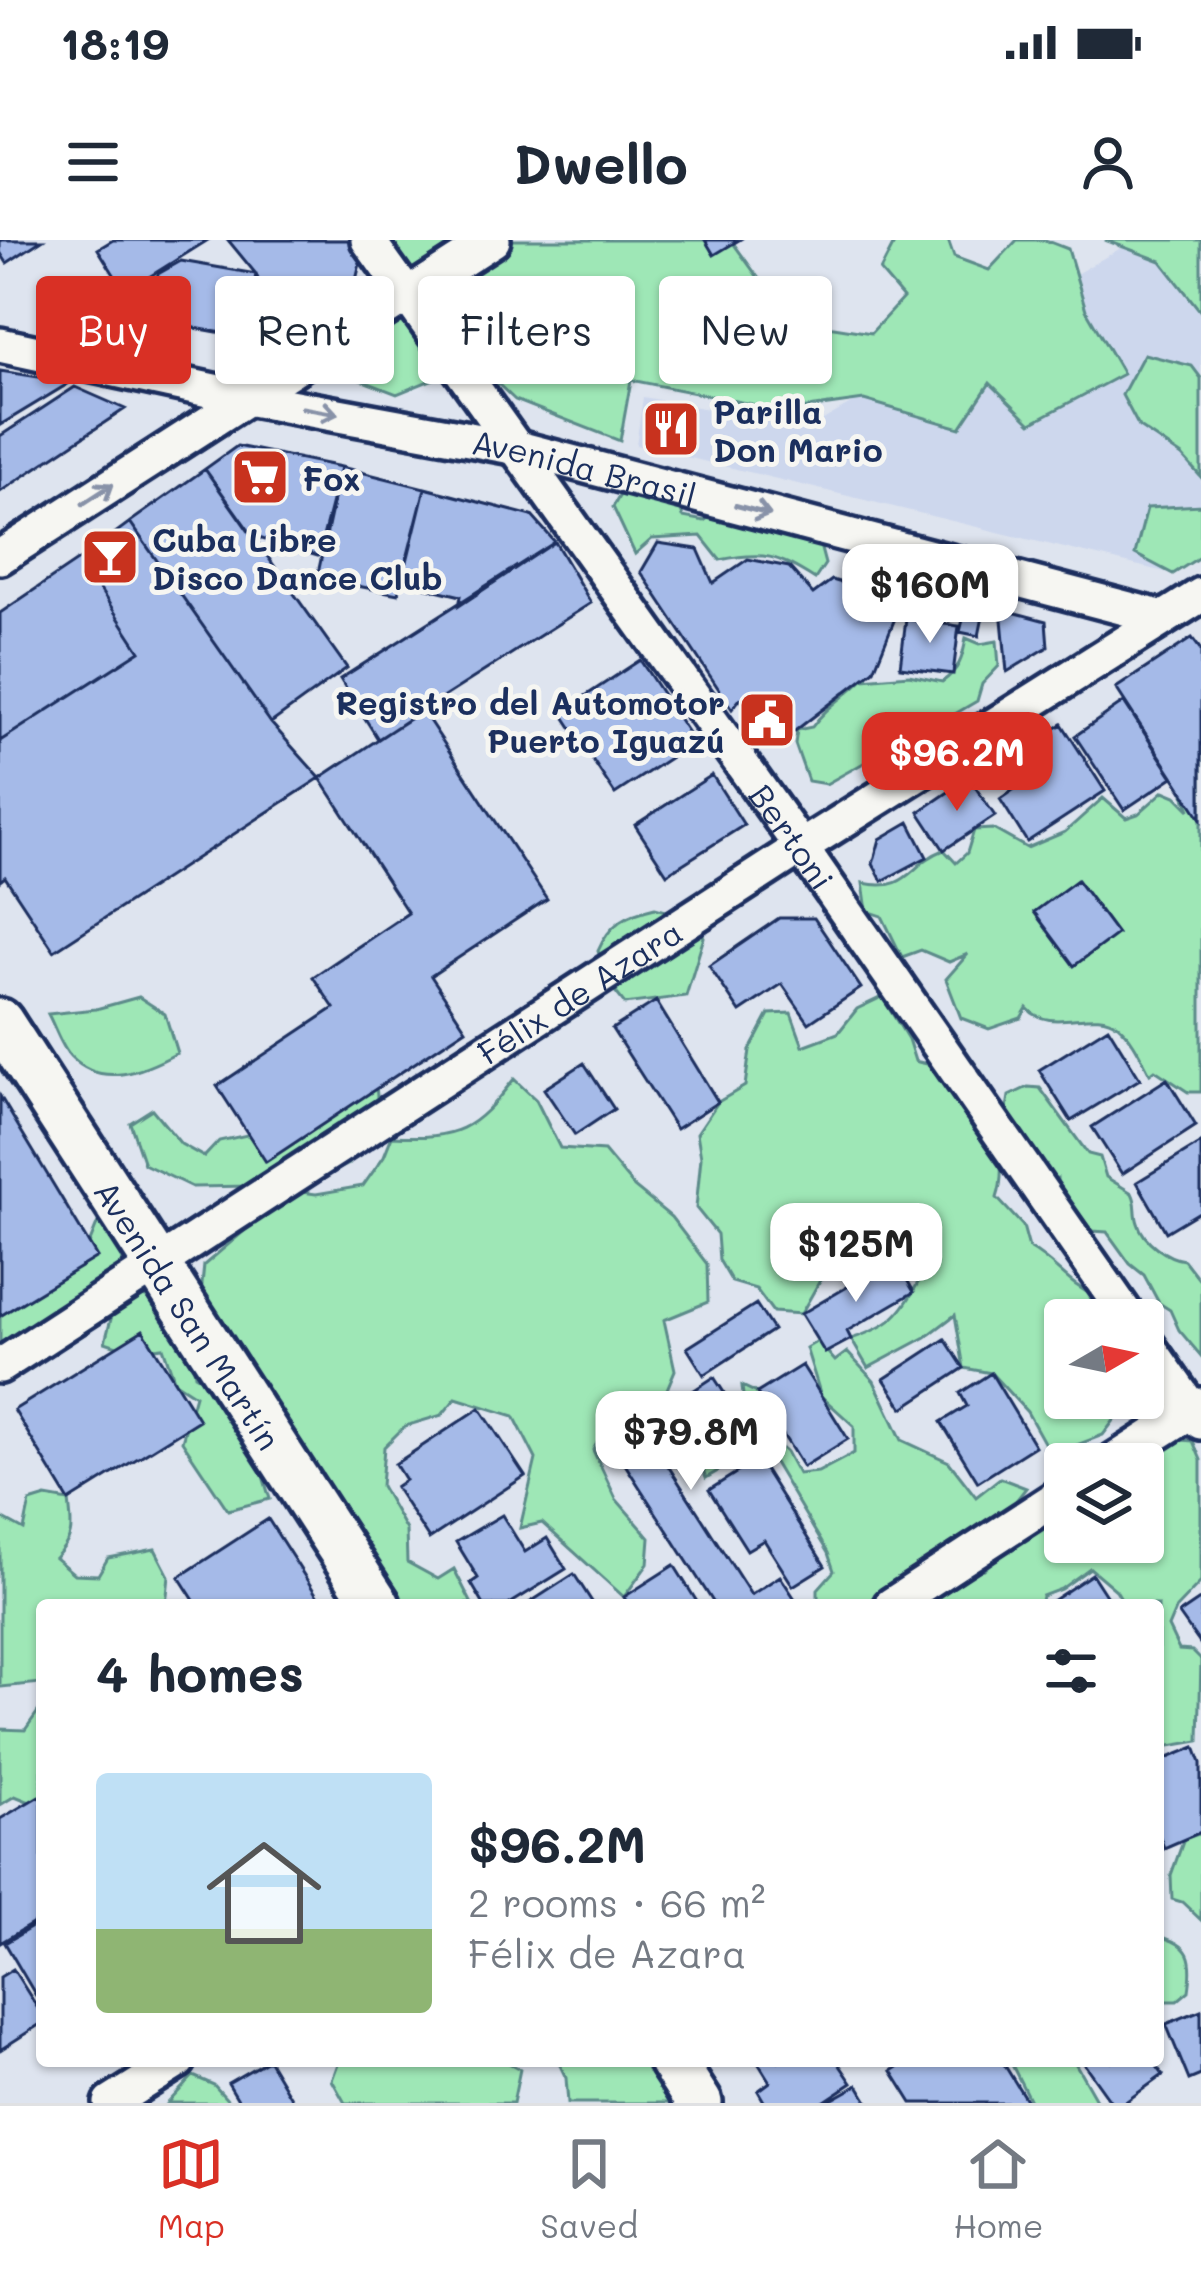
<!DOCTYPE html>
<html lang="en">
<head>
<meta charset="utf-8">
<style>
	:root { --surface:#fff; --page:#f2f2f3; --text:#1f2937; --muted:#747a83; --line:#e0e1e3; --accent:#d93025 }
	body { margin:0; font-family:Mali,sans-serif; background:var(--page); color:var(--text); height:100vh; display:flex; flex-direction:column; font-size:45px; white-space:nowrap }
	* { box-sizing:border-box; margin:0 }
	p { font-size:39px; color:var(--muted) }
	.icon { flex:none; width:66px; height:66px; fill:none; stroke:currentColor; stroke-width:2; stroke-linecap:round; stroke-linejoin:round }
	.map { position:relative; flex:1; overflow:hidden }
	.details { position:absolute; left:36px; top:1359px; width:1128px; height:468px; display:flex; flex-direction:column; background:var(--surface); border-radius:12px; box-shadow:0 3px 9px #0004 }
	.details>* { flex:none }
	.hud { position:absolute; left:36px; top:36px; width:1131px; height:108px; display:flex; gap:24px }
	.needle { width:78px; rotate:81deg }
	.buttons { position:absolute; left:1044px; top:1059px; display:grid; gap:24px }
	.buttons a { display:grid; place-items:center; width:120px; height:120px; border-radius:12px; background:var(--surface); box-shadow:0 3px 9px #0004; font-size:60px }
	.price { position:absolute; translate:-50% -102px; padding:0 27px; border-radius:24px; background:#fff; color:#222; font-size:39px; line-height:78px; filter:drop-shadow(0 3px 6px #0008) }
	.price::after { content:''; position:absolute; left:50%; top:72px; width:36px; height:27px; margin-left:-18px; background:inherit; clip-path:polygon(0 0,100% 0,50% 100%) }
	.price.on { background:var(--accent); color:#fff }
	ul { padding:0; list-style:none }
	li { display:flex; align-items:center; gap:36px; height:300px; padding:0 60px }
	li+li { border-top:3px solid var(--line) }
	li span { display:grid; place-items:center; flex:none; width:336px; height:240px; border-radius:12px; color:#555 }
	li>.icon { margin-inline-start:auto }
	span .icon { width:144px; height:144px; fill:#fffc; stroke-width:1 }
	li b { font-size:51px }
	h2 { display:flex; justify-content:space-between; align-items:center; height:144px; padding:0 60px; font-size:51px }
	.chip { padding:0 42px; border-radius:12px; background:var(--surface); box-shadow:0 3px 9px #0004; font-size:42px; line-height:108px }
	.chip.on { background:var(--accent); color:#fff }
	.status { display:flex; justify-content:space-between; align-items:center; height:84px; padding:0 60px; background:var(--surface); direction:ltr }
	.status svg { height:33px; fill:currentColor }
	header { display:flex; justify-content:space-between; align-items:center; height:156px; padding:0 60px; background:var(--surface); font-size:54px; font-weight:700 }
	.dock { display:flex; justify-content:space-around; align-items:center; height:168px; border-top:3px solid var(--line); background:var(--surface); font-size:33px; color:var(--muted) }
	.dock a { display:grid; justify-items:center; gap:6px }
	.dock .on { color:var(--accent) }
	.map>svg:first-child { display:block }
</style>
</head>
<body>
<div class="status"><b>18:19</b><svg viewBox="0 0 49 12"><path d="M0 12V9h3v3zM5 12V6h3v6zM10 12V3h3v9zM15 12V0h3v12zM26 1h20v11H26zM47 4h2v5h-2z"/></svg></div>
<header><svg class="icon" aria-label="menu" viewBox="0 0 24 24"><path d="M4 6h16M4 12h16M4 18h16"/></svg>Dwello<svg class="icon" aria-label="person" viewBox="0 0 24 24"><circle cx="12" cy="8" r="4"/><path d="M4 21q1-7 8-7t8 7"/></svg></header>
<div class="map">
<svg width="1201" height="1863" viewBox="0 0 1201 1863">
	<rect width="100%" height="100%" fill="#dee4ef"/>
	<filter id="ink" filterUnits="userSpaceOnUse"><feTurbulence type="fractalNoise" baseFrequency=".00833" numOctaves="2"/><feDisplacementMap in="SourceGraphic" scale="24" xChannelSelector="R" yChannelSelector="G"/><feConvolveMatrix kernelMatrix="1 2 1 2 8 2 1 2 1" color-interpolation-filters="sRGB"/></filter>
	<g filter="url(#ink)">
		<path fill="#cdd7ed" d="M 1135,0 L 1201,38 L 1201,316 L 1173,334 L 636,205 L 643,157 L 809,188 Z"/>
		<path fill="#9ee7b6" stroke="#5c8b8a" stroke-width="3" d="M 368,0 L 731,0 L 778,65 L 815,84 L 871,93 L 903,58 L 880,31 L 896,0 L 948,0 L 954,17 L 989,30 L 1017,0 L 1045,0 L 1068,9 L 1086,70 L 1123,134 L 1031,183 L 990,143 L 960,188 L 864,160 L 786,171 L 631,140 L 620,201 L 515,160 L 415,65 L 446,134 L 397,154 L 358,139 L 332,105 L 352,57 L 405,58 Z
			M 1105,0 L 1201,0 L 1201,72 L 1161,21 Z
			M 1144,114 L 1192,126 L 1201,138 L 1201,237 L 1182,216 L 1139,187 L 1122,155 Z
			M 624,248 L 677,259 L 683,277 L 704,281 L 721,268 L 817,294 L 825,324 L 815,339 C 777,315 764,311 720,320 L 701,296 L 652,299 L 635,314 L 613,267 Z
			M 1201,265 L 1201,316 L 1173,334 L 1135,314 L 1147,268 Z
			M 966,398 L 980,404 L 997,401 L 999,426 L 982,444 L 977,461 L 924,492 L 884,492 L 869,520 L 826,544 L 808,541 L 795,504 L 797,490 L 812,487 C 826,467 845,457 863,439 L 909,435 L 942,442 C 959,430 963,418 966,398 Z
			M 1201,487 L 1201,852 L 1188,852 L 1155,830 L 1150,834 C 1141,817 1133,798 1118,785 C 1093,765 1051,795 1027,768 L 1021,778 L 989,789 L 961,778 L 946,739 L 968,714 L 949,722 L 921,710 L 902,717 L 882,676 L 867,671 L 863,643 C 910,653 908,624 944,610 L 956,623 L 967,613 L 974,590 L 993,589 L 1027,608 L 1065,592 L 1103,558 L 1126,578 L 1138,574 L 1164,551 L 1176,556 L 1190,570 L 1184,554 Z
			M 655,668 L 692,678 L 704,697 L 686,756 L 625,764 L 610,745 L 598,711 C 610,683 625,675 655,668 Z
			M 139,757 L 165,774 L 177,813 C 144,831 102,849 71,817 C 61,807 55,787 48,774 L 96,769 Z
			M 882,757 L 908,799 L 915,821 C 928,825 950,827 960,836 C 990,862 1010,919 997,958 L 1023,986 L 1029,1008 C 1055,1022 1068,1045 1095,1056 L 1104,1080 L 1065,1080 L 1065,1158 L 1131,1158 L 1103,1195 L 1051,1215 L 1027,1172 L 991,1133 L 964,1128 L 955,1075 L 926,1097 L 868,1128 L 851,1099 C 893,1085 901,1075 921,1037 L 900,1009 L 867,1014 L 849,1035 L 822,1037 L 801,1074 L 773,1072 L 756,1049 L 732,1042 L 719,1020 L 717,994 L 696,968 L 701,917 L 697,893 L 718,862 L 745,846 L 750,810 L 769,774 L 791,773 L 803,806 L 838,793 L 857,769 Z
			M 375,834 L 379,879 L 349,924 L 307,945 L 192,947 L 144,924 L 130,883 L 152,869 L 181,904 L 204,917 L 219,901 L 289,886 Z
			M 514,839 L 536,860 L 560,908 L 604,911 L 634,947 L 671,977 L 707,1024 L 708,1062 L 664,1080 L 675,1130 L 662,1161 L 613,1174 L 593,1210 L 616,1259 L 650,1298 L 648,1324 L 624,1357 L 542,1283 L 520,1288 L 536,1219 L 514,1176 L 456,1158 L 442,1175 L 405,1186 L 384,1207 L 381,1246 L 406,1290 L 407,1322 L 438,1339 L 454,1329 L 471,1362 L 461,1365 L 377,1365 L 200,1064 L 204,1025 L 256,981 L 272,948 L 316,954 L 363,946 L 384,916 L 392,896 C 459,899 473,891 514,839 Z
			M 1028,847 L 1040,848 L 1088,914 L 1100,917 L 1106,937 L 1132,953 C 1138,964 1134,972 1138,983 C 1143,1001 1167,1018 1184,1020 L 1201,1042 L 1201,1116 L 1179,1090 L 1170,1070 L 1159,1063 L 1144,1035 L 1130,1024 L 1107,992 L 1092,991 L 1057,944 L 1057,938 L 1034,943 L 1005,880 L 1009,856 Z
			M 98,982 L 125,1011 L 116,1049 L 52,1092 L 0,1104 L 0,1073 L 85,1014 Z
			M 133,1054 L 168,1062 L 190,1100 L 195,1135 L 228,1154 L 235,1190 L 256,1213 L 270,1259 L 228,1270 L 182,1201 L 195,1155 L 175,1142 L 163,1107 L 132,1111 L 105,1102 L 112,1075 Z
			M 818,1101 L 835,1121 L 847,1112 L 874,1141 L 902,1200 L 949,1222 L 976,1257 L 1000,1238 L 1026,1248 L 1003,1277 L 965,1296 L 955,1323 C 912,1325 908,1326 888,1365 L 818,1365 L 818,1349 L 834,1331 L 828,1313 L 770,1216 L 743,1216 L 706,1238 L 693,1203 L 746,1185 L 742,1146 L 757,1153 L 759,1188 L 786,1212 L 798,1234 L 818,1232 L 854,1213 L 854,1186 L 821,1156 L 806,1108 Z
			M 1122,1195 L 1193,1201 L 1201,1220 L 1201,1342 L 1176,1368 L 1168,1387 L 1179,1410 L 1192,1411 L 1201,1420 L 1199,1501 L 1158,1508 L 1158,1365 L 1125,1365 L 1116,1350 L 1090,1328 L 1061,1349 L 1042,1356 L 1040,1365 L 912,1365 L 965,1331 L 984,1329 L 1020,1299 L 1040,1289 L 1045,1266 L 1065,1232 L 1065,1302 L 1143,1302 L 1143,1224 L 1074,1224 Z
			M 46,1257 L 69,1261 C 72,1289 75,1297 55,1318 L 74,1334 L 98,1335 L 108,1318 L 155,1309 L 169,1336 L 166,1365 L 42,1365 L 42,1443 L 0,1447 L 0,1277 L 24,1290 L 30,1262 Z
			M 42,1466 L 42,1567 L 15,1556 L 0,1565 L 0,1489 L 25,1490 Z
			M 1198,1594 L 1201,1595 L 1201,1680 L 1182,1662 L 1172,1659 L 1171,1635 L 1184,1599 Z
			M 1158,1696 C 1191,1704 1194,1718 1189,1751 L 1177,1761 L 1158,1761 Z
			M 339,1821 L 505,1821 L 520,1829 L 513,1863 L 345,1863 L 332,1840 Z
			M 558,1821 L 676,1821 L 686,1863 L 568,1863 L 566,1838 Z
			M 1010,1821 L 1074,1821 L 1098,1863 L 1031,1863 Z
			M 193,1836 L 214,1845 L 230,1863 L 168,1863 Z"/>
		<path fill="#a5bae8" stroke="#1b2f5e" stroke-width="3" d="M 0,0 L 42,0 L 7,23 L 0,12 Z
			M 113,0 L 208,0 L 125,52 L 98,9 Z
			M 228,0 L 351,0 L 362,15 L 352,57 L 273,107 L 259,96 L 266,59 L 256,34 Z
			M 705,0 L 739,0 L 714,15 Z
			M 181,21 L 256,34 L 245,97 L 150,80 L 158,34 Z
			M 0,131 L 71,142 L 0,185 Z
			M 75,147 L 125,169 L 0,252 L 0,196 Z
			M 237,206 L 341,227 L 318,316 L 252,296 L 205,229 Z
			M 341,227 L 425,248 L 398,354 L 317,338 Z
			M 205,229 L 347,428 L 271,483 L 130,282 Z
			M 425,248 L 532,276 L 555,302 L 459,366 L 461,356 L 402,342 Z
			M 130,282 L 271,483 L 320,538 L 54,711 L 5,637 L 0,641 L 0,501 L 140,411 L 80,319 Z
			M 555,302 L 591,363 L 378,499 L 340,439 Z
			M 658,303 L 698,309 L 713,343 L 748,319 L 789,327 L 813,354 L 832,340 L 902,361 L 874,430 L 774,507 L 740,459 L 732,469 L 641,332 Z
			M 80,319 L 140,411 L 0,501 L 0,373 Z
			M 967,363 L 985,367 L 979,396 L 960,392 Z
			M 1001,369 L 1046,381 L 1048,407 L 1007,432 Z
			M 906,379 L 959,386 L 953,434 L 900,427 Z
			M 1192,398 L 1201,410 L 1201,579 L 1116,448 Z
			M 640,420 L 694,502 L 615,554 L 561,472 Z
			M 1124,462 L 1173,537 L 1124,570 L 1075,496 Z
			M 422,470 L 547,659 L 431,736 L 466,789 L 266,922 L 217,846 L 334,768 L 313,737 L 408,673 L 320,538 Z
			M 1062,484 L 1105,551 L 1027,602 L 1000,559 L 1026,541 L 1011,517 Z
			M 712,535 L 744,585 L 667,634 L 635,585 Z
			M 969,538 L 995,576 L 944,610 L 919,572 Z
			M 909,582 L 927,617 L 882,641 L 873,624 L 880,599 Z
			M 1077,640 L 1117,694 L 1074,726 L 1034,672 Z
			M 779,678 L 814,678 L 861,748 L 809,783 L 782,744 L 740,772 L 709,726 Z
			M 656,761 L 718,862 L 676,889 L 612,789 Z
			M 1108,787 L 1140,839 L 1071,881 L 1039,830 Z
			M 584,823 L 614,869 L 575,895 L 544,849 Z
			M 1167,839 L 1196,886 L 1122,934 L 1092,887 Z
			M 0,856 L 97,1017 L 0,1076 Z
			M 1201,903 L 1201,971 L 1166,992 L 1137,942 Z
			M 895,1019 L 914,1052 L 847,1091 L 851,1099 L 825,1113 L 801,1074 Z
			M 756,1064 L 773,1090 L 704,1135 L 687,1108 Z
			M 143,1090 L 199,1180 L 69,1261 L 14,1170 Z
			M 945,1099 L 964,1128 L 903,1168 L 884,1139 Z
			M 802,1125 L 848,1199 L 803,1227 L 757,1153 Z
			M 991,1133 L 1035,1206 L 978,1242 L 941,1182 L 967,1166 L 960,1153 Z
			M 714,1137 L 738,1174 L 665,1221 L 751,1355 L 780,1336 L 799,1365 L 715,1365 L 612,1204 Z
			M 480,1168 L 525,1236 L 429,1299 L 395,1247 L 405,1240 L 395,1224 Z
			M 758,1219 L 825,1326 L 793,1346 L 764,1300 L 747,1310 L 709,1250 Z
			M 502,1275 L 525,1312 L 547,1298 L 566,1329 L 508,1365 L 484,1365 L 471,1343 L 478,1338 L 456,1302 Z
			M 268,1279 L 323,1365 L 197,1365 L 179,1337 Z
			M 674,1325 L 699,1365 L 628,1365 L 624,1357 Z
			M 574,1334 L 594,1365 L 526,1365 Z
			M 1092,1334 L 1112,1365 L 1046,1365 Z
			M 1201,1359 L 1201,1405 L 1179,1374 Z
			M 1195,1507 L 1201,1523 L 1201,1592 L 1164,1608 L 1158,1592 L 1158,1522 Z
			M 39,1556 L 42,1561 L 42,1678 L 0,1703 L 0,1579 Z
			M 42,1681 L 42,1766 L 5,1703 Z
			M 13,1729 L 42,1775 L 42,1783 L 0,1810 L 0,1737 Z
			M 1201,1770 L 1201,1835 L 1189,1840 L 1166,1784 Z
			M 266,1821 L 269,1821 L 294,1863 L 240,1863 L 228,1843 Z
			M 757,1821 L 837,1821 L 852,1843 L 822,1863 L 765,1863 L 758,1851 L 770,1842 Z
			M 908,1821 L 1002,1821 L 1028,1863 L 912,1863 L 892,1831 Z
			M 1082,1821 L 1153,1821 L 1163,1835 L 1124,1863 L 1112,1863 Z
			M 858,1845 L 869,1863 L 826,1863 Z"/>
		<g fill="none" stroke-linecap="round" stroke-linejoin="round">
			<g stroke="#1b2f5e" stroke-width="42">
				<g id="street">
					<path id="s1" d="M 368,0 L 801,607 L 1130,1080"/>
					<path id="s2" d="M 0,105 L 246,158 L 518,208 L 1163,378"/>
					<path d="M 0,317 L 493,0"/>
					<path d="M 1143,1099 L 1201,1182"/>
					<path id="s3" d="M 0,1126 L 801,607 L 1201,355"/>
					<path d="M 1109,1224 L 1201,1165"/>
					<path d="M 891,1365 L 1065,1252"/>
					<path d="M 111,1863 L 178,1821"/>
				</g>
			</g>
			<g stroke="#1b2f5e" stroke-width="54">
				<g id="secondary">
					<path id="s4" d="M 0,782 L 377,1365"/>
					<path d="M 672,1821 L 699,1863"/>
				</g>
			</g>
			<use href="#street" stroke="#f6f6f2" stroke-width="33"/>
			<use href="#secondary" stroke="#f6f6f2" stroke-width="45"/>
		</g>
		<defs><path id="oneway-shaft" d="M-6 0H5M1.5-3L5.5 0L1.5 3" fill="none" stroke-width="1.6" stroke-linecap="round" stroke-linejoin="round" transform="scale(3)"/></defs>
		<g stroke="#8892a8">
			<use href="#oneway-shaft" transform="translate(320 171) rotate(10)"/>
			<use href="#oneway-shaft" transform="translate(98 254) rotate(-33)"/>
			<use href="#oneway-shaft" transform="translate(753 270) rotate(15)"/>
		</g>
	</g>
	<defs>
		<g id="restaurant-square" transform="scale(3)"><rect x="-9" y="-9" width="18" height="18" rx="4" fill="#c8321e" stroke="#f6f6f2"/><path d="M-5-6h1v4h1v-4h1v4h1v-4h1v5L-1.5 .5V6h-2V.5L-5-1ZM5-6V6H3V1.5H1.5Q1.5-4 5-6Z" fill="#fff"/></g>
		<g id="supermarket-square" transform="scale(3)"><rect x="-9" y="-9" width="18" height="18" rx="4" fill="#c8321e" stroke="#f6f6f2"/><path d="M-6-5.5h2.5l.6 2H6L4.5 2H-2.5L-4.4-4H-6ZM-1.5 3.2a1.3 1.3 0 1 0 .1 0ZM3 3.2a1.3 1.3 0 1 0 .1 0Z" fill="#fff"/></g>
		<g id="bar-square" transform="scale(3)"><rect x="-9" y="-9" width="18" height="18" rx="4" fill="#c8321e" stroke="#f6f6f2"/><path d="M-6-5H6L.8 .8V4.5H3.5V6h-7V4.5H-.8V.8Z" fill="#fff"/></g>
		<g id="civic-square" transform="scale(3)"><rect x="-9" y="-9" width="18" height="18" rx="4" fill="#c8321e" stroke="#f6f6f2"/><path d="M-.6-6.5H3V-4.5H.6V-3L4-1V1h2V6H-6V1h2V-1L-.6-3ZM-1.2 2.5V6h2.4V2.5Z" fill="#fff"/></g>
	</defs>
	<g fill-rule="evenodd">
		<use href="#restaurant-square" x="671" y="189"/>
		<use href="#supermarket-square" x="260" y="237"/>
		<use href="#bar-square" x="110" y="317"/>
		<use href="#civic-square" x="767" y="480"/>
	</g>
	<g text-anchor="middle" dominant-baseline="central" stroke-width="10" stroke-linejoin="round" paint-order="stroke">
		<g font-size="33" font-weight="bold" fill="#1b2f5e" stroke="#f6f6f2" text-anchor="start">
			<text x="713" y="170">Parilla<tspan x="713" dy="38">Don Mario</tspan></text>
			<text x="302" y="237">Fox</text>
			<text x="152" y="298">Cuba Libre<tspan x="152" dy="38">Disco Dance Club</tspan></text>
			<text x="725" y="461" text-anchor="end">Registro del Automotor<tspan x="725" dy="38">Puerto Iguazú</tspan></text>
		</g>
		<g font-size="33" fill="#1b2f5e" stroke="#f6f6f2">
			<text stroke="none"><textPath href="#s2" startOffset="597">Avenida Brasil</textPath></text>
			<text stroke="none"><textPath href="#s1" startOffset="732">Bertoni</textPath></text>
			<text stroke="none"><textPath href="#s3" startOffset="690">Félix de Azara</textPath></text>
			<text stroke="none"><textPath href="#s4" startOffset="348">Avenida San Martín</textPath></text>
		</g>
	</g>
</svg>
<div class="buttons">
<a><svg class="needle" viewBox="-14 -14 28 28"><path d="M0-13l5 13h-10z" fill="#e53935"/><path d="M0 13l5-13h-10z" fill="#747a83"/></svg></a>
<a><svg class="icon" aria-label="layers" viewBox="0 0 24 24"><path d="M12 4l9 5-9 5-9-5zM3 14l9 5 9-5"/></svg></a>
</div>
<b class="price" style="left:930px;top:406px">$160M</b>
<b class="price on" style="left:957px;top:574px">$96.2M</b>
<b class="price" style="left:856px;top:1065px">$125M</b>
<b class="price" style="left:691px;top:1253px">$79.8M</b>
<div class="hud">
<a class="chip on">Buy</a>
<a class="chip">Rent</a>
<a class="chip">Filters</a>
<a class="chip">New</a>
</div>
<section class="details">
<h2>4 homes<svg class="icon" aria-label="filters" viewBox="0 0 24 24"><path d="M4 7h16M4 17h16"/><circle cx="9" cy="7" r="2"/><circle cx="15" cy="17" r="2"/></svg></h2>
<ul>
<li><span style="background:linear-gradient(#bfe0f5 65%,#8fb573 0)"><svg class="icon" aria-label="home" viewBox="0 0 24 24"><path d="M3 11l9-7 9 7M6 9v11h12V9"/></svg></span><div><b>$96.2M</b><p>2 rooms · 66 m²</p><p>Félix de Azara</p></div></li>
</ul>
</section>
</div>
<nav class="dock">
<a class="on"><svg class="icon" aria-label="map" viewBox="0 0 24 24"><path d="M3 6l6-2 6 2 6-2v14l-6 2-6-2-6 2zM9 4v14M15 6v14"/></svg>Map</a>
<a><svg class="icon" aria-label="saved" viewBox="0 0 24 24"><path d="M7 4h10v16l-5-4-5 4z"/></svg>Saved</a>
<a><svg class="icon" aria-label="home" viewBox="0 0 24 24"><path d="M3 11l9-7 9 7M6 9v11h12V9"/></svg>Home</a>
</nav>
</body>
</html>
